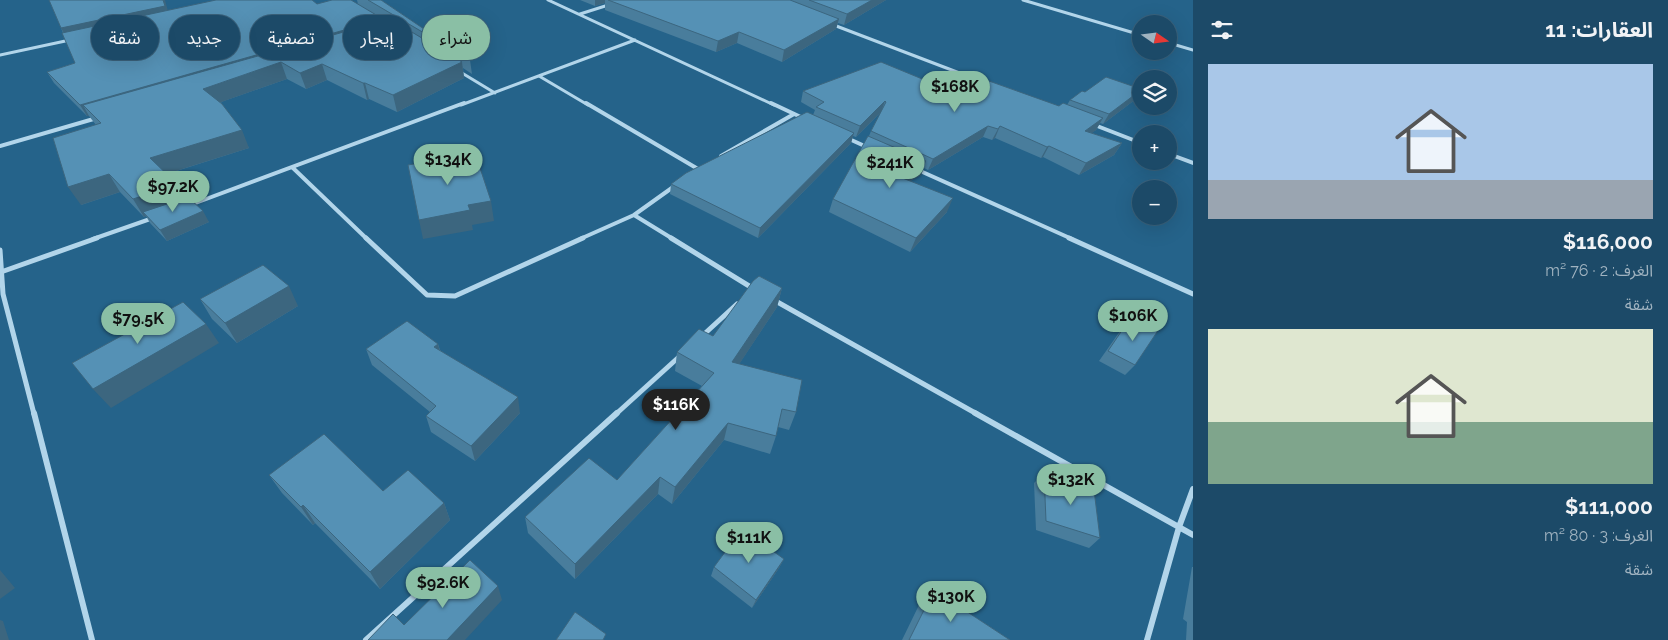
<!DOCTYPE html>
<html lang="ar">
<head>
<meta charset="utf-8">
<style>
	:root { --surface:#1c4a68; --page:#295471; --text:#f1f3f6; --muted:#a0b3c0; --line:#3a627c; --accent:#8abfa5 }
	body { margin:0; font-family:Raleway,"Noto Sans Arabic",sans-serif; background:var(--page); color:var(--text); direction:rtl; height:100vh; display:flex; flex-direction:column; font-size:19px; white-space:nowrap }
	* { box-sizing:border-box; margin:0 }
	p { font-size:16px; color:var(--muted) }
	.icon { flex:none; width:28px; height:28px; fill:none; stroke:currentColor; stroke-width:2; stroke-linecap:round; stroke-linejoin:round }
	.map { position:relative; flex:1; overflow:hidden; direction:ltr }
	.details { display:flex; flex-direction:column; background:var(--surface); width:475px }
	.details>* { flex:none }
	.top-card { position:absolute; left:15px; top:15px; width:475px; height:45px; direction:rtl; display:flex; gap:10px }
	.needle { width:32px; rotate:104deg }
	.tools { position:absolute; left:1132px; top:15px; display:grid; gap:10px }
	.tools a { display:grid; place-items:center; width:45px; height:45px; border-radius:50%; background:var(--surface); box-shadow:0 5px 20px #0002,0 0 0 1px var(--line); font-size:25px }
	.price { position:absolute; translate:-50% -42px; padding:0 11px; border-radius:18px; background:var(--accent); color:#111; font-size:16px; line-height:32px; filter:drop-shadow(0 1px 2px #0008) }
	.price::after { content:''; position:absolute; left:50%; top:30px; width:15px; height:11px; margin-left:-8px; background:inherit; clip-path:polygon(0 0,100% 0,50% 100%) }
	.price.active { background:#222; color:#fff }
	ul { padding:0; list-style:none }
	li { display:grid; align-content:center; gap:10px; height:265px; padding:0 15px }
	li span { display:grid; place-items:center; height:155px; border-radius:0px; color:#555 }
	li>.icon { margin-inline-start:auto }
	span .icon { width:90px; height:90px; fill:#fffc; stroke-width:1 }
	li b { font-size:21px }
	h2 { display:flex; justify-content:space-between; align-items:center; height:60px; padding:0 15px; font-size:21px }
	.tag { padding:0 18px; border-radius:22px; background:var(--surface); box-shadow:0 5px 20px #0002,0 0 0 1px var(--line); font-size:18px; line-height:45px }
	.tag.active { background:var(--accent); color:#111 }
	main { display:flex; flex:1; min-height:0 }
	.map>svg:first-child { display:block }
</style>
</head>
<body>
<main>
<section class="details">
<h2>العقارات: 11<svg class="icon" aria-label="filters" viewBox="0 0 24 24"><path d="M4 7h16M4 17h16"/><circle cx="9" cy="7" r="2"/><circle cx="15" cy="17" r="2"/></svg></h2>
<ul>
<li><span style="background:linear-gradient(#a9c7e8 75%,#9aa5b1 0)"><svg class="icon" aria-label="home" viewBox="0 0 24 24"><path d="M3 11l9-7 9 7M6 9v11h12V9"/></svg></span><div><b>$116,000</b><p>الغرف: 2 · 76 m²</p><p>شقة</p></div></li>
<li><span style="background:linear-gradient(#dfe7d0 60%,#7fa58c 0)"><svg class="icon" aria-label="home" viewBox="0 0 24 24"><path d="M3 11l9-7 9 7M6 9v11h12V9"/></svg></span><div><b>$111,000</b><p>الغرف: 3 · 80 m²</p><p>شقة</p></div></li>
</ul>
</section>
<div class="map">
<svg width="1193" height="640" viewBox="0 0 1193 640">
	<rect width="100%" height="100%" fill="#25638a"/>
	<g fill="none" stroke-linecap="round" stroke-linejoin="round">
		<path stroke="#b2d5ea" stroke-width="3" d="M 548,0 L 774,105
			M 1023,0 L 1141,35
			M 580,14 L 624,0
			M 831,24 L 991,85
			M 1169,43 L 1193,50
			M 0,55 L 70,40
			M 457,70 L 495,93
			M 539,76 L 588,105
			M 461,105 L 635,40"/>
		<path stroke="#b2d5ea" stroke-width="4" d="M 586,103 L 698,169
			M 771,103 L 805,119
			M 1092,124 L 1141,143
			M 847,138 L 869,148
			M 0,146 L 97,118
			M 1169,154 L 1193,163
			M 721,156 L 794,114
			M 293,168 L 367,239
			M 918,170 L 1072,239
			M 190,205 L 464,103
			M 634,215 L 673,239
			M 93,239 L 153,218
			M 580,239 L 634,215 L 676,185"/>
		<path stroke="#b2d5ea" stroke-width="5" d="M 366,238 L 427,295 L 455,296 L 583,238
			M 671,238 L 754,289
			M 1069,238 L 1193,294
			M 0,250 L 3,294 L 34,414
			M 1,272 L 97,238
			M 772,299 L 977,414
			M 701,337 L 737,304
			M 616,414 L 680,356"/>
		<path stroke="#b2d5ea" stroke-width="6" d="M 34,413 L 92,640
			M 975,413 L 1193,535
			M 366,640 L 617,413
			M 1147,640 L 1179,527 L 1193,489"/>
	</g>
	<path fill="#497d9c" d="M 357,0 L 381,0 L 470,60 L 472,74 L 463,68 L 464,78 L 397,112 L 369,99 L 367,100 L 327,80 L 306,89 L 287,79 L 221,102 L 249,148 L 167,174 L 177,184 L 185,198 L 209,222 L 167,241 L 150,223 L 146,216 L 144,217 L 120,192 L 81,205 L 96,125 L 89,116 L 87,116 L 54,83 L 47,72 L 75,63 L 61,28 L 168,10 L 317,4 L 358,4 Z
		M 580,0 L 886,0 L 844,25 L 838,23 L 836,29 L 782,62 L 737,43 L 716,52 L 605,10 L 605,3 L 595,6 Z
		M 803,91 L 966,97 L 1059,106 L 1067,105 L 1070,100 L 1085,92 L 1136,99 L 1103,124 L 1100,123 L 1096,130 L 1091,133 L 1122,143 L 1114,155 L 1079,175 L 1043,157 L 1041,158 L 995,138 L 992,140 L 983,137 L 928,170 L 924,168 L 921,175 L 910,181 L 947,212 L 910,252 L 829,212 L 833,199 L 869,136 L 871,131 L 881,112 L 856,137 L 853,136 L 851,143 L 758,238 L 670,194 L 671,184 L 813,115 L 815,110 L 801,102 Z
		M 782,288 L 777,307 L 739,364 L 796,412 L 789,430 L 778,427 L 776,436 L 770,454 L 724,440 L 672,504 L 658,494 L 575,579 L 528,533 L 525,517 L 617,480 L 702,386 L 675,371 L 677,352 L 713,336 Z
		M 200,299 L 298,306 L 237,343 L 212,319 Z
		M 1127,323 L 1135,365 L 1125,375 L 1099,361 L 1118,334 Z
		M 438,344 L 440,350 L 520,413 L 475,461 L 431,432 L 426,416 L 430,412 L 372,365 L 366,349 Z
		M 1044,473 L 1100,538 L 1089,548 L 1036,530 L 1034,483 Z
		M 269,475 L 383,491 L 444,503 L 450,520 L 380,589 L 315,523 L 313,525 L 282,493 Z
		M 784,559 L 779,568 L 752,608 L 711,576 L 714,567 Z
		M 1192,567 L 1193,567 L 1193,640 L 1186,640 L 1187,622 L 1183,619 Z
		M 934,590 L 1010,640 L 902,640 L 919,605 Z"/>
	<path fill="#3c667f" d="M 163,0 L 165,0 L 169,15 L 66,37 L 61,28 Z
		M 595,0 L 605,0 L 605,3 L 595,6 Z
		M 872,0 L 886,0 L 844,25 L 847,14 Z
		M 383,19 L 385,29 L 83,105 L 89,116 L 87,116 L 80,105 Z
		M 839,19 L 836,29 L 782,62 L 784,50 Z
		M 739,32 L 737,43 L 716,52 L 718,41 Z
		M 281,62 L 287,79 L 210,106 L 203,89 Z
		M 462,62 L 464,78 L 397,112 L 393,95 Z
		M 322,64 L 327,80 L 306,89 L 300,73 Z
		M 363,83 L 365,83 L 369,99 L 367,100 Z
		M 1141,90 L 1136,99 L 1103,124 L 1109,114 Z
		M 885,101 L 881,112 L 856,137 L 860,126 Z
		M 1103,118 L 1096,130 L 1079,143 L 1085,131 Z
		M 988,126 L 983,137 L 928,170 L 933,159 Z
		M 1000,126 L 995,138 L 992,140 L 998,129 Z
		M 242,130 L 249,148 L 160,176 L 150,158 Z
		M 854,133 L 851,143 L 758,238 L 760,228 Z
		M 1122,143 L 1114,155 L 1079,175 L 1086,163 Z
		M 1049,146 L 1043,157 L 1041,158 L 1047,147 Z
		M 926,161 L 921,175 L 895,190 L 900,177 Z
		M 109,174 L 120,192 L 81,205 L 68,187 Z
		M 177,184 L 187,202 L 143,212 L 146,216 L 144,217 L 133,199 Z
		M 953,198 L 947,212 L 910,252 L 916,238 Z
		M 491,201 L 494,221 L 472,225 L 473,230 L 423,239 L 419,220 L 468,205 Z
		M 203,211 L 209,222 L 167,241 L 160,230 Z
		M 289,286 L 298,306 L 237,343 L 225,323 Z
		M 782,288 L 777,307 L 728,381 L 732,362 Z
		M 206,324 L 219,343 L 111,408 L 93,389 Z
		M 438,344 L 442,360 L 434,347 Z
		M 518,397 L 520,413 L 475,461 L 471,446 Z
		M 728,423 L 724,440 L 672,504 L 675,487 Z
		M 660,477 L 658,494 L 575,579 L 575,564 Z
		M 444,503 L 450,520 L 380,589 L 370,572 Z
		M 303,505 L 315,523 L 313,525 L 301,507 Z
		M 784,559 L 779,568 L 752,608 L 756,600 Z
		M 0,570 L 15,588 L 0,599 Z
		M 498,586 L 502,600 L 465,640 L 447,640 Z
		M 0,620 L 3,621 L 9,640 L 0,640 Z"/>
	<path fill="#5591b5" stroke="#3c667f" d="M 49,0 L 163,0 L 165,6 L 61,28 Z
		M 216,0 L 312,0 L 317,4 L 332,0 L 351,0 L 383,19 L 80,105 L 47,72 L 75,63 L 62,33 Z
		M 368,0 L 381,0 L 470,60 Z
		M 608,0 L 790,0 L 839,19 L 784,50 L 739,32 L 718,41 Z
		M 809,0 L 872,0 L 847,14 Z
		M 390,19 L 462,62 L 393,95 L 365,83 L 363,83 L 322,64 L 300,73 L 281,62 L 203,89 L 222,104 L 242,130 L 150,158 L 177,184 L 133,199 L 109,174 L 68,187 L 53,138 L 101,123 L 83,105 Z
		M 881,62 L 966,97 L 989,81 L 1059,106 L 1063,103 L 1103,118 L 1085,131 L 1122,143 L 1086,163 L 1049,146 L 1047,147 L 1000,126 L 998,129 L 988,126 L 933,159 L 871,131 L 886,102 L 885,101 L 860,126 L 816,107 L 824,102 L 803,91 Z
		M 1106,77 L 1141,89 L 1141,90 L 1109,114 L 1070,100 L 1082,91 L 1085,92 Z
		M 807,112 L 854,133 L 760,228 L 671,184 L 686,173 Z
		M 868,136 L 926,161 L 900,177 L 953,198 L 916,238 L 833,199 Z
		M 475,153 L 491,201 L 468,205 L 470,210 L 419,220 L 408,165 Z
		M 188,197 L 203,211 L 160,230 L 143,212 Z
		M 263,265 L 289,286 L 225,323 L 200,299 Z
		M 759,276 L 782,288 L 732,362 L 802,380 L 796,412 L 782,409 L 776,436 L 728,423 L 675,487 L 660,477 L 575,564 L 525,517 L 589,458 L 617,480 L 714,373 L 677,352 L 699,329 L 713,336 L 753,281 Z
		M 183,302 L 206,324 L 93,389 L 72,363 Z
		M 407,321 L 438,344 L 434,347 L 518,397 L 471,446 L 426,416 L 436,406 L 366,349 Z
		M 1127,323 L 1159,329 L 1135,365 L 1108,351 Z
		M 324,434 L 383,491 L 408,470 L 444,503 L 370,572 L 303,505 L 301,507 L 269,475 Z
		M 1044,473 L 1094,490 L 1100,538 L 1046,521 Z
		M 742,529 L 784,559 L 756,600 L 714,567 Z
		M 470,560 L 498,586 L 447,640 L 368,640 L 393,614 L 404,625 Z
		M 934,590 L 1010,640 L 909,640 Z
		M 575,612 L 606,634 L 603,640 L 556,640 Z"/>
</svg>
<div class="tools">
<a><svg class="needle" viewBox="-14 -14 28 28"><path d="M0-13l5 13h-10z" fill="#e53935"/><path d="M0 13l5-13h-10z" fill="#a0b3c0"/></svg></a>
<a><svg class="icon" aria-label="layers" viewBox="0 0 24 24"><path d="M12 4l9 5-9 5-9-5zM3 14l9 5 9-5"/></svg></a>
<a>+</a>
<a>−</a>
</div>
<b class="price" style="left:955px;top:113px">$168K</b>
<b class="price" style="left:448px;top:186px">$134K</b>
<b class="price" style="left:890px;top:189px">$241K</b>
<b class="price" style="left:173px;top:213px">$97.2K</b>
<b class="price" style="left:1133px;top:342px">$106K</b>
<b class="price" style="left:138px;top:345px">$79.5K</b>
<b class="price active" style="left:676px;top:431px">$116K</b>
<b class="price" style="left:1071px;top:506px">$132K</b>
<b class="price" style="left:749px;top:564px">$111K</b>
<b class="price" style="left:443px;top:609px">$92.6K</b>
<b class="price" style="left:951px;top:623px">$130K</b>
<div class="top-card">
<a class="tag active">شراء</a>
<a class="tag">إيجار</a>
<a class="tag">تصفية</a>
<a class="tag">جديد</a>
<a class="tag">شقة</a>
</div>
</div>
</main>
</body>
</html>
